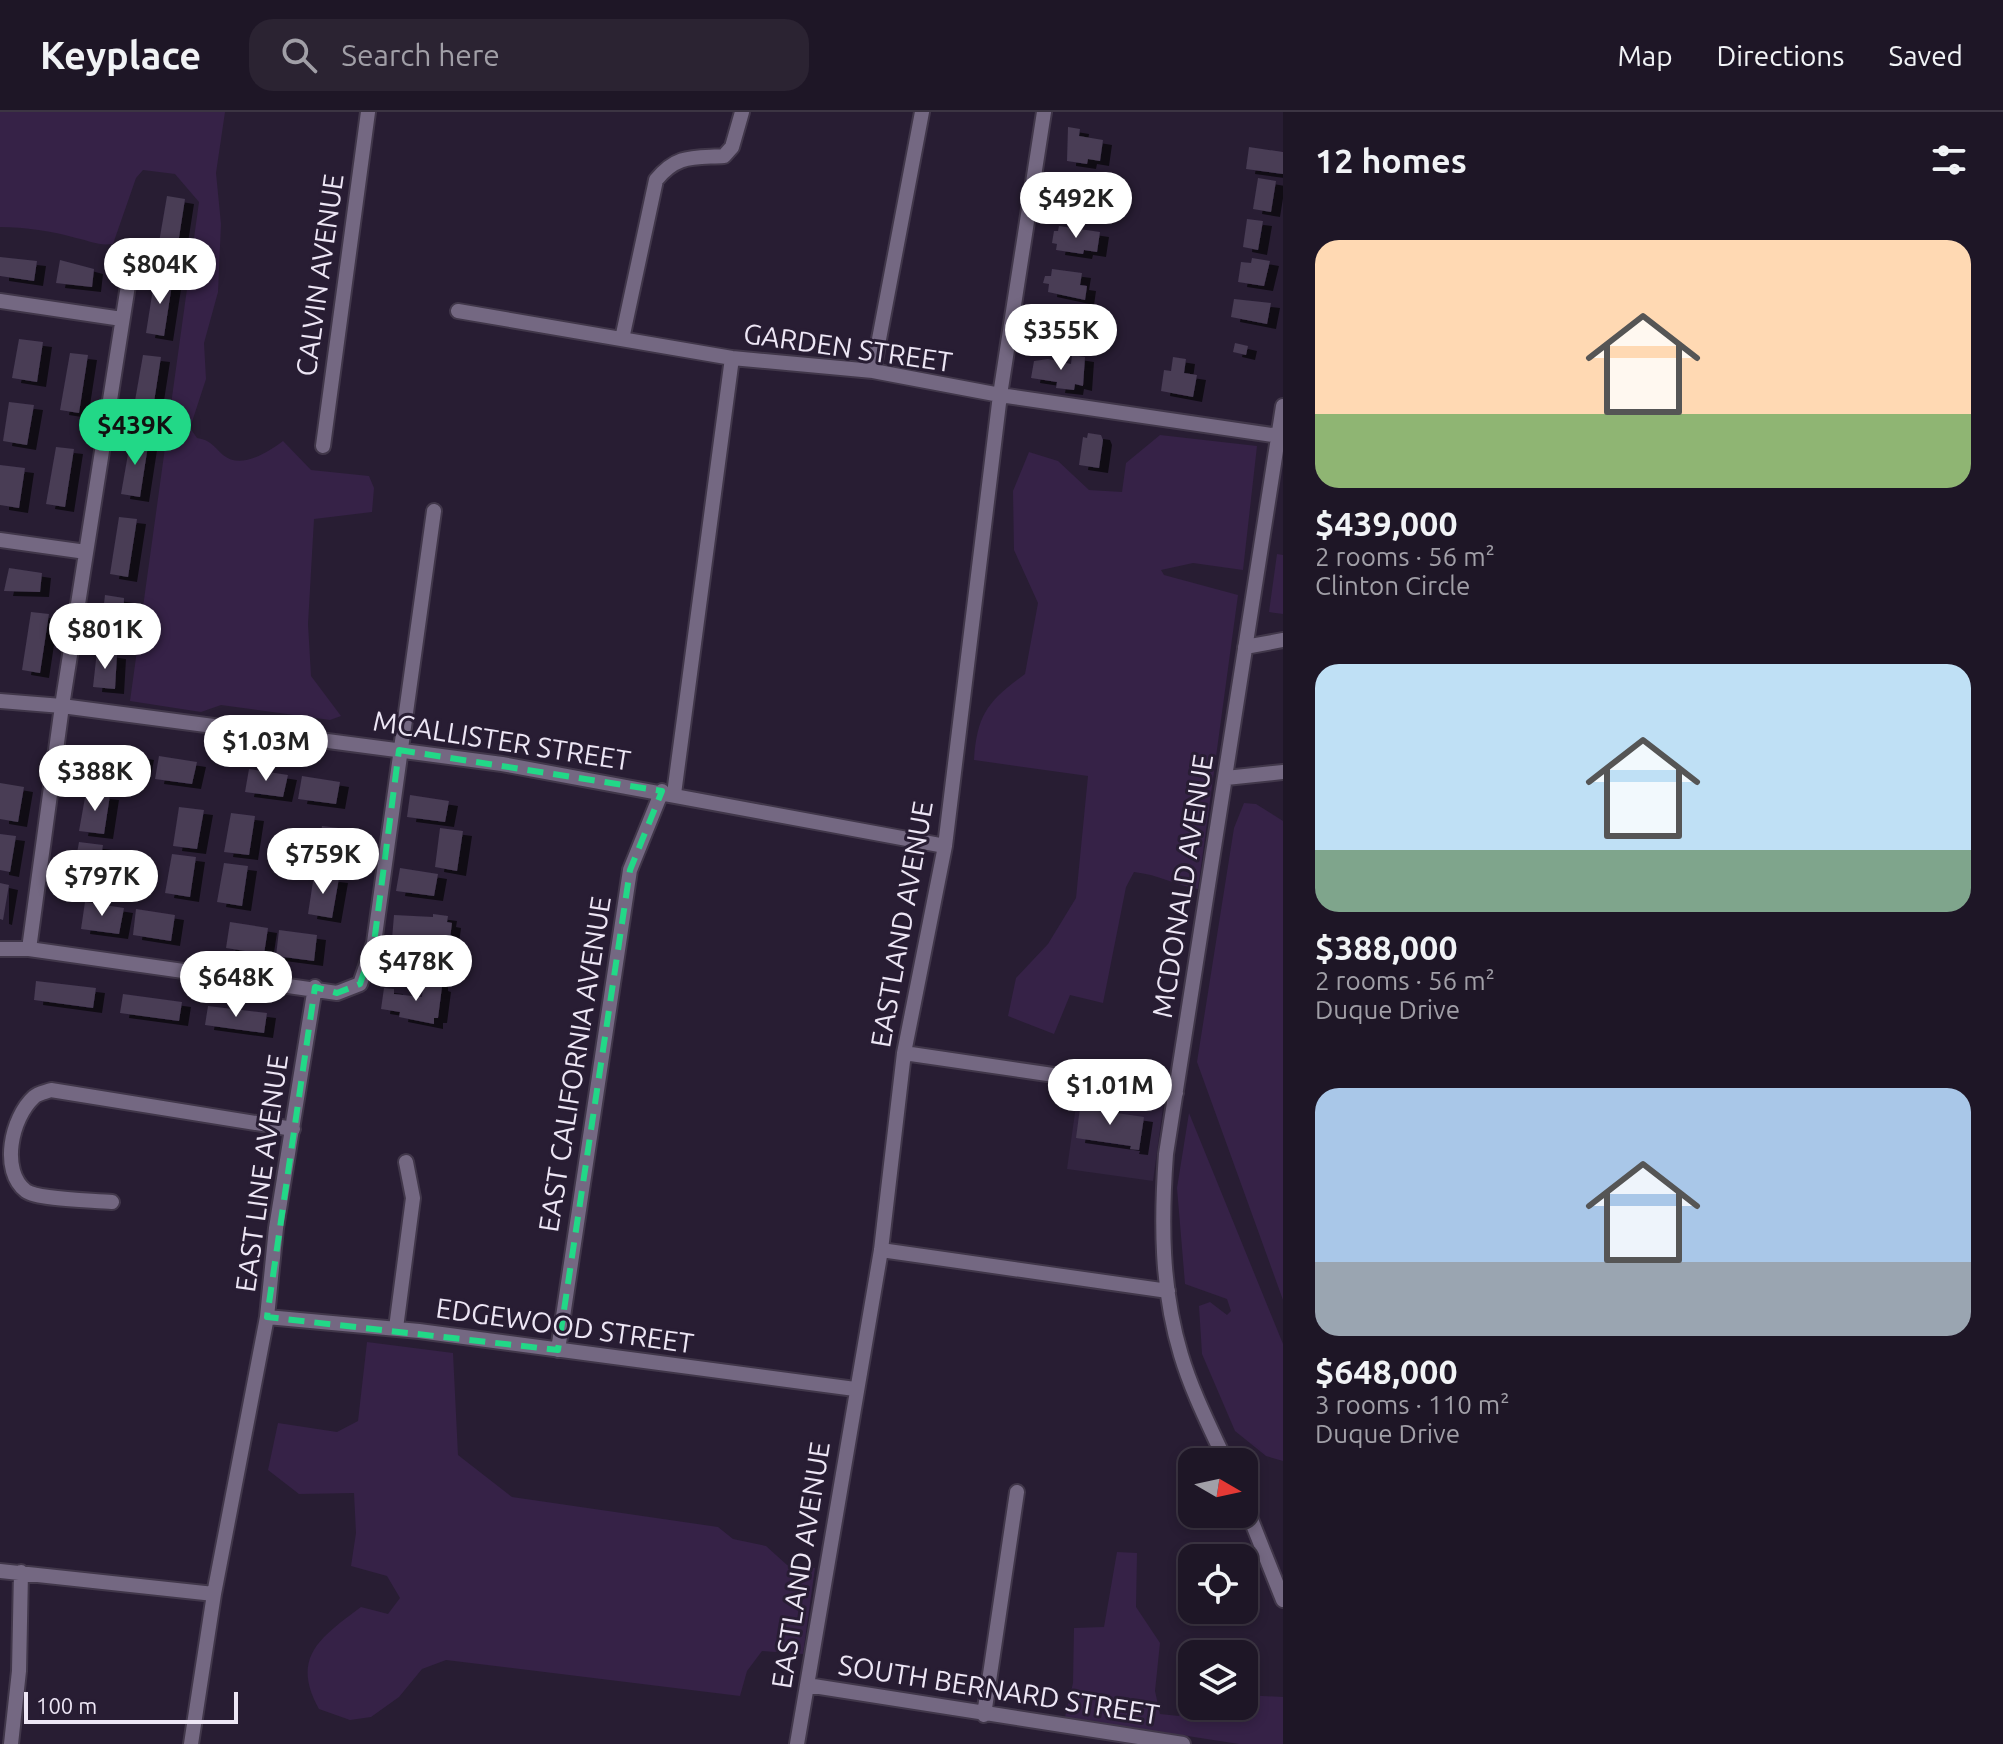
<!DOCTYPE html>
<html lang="en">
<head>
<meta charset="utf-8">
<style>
	:root { --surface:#1e1626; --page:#2b2332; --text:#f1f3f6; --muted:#a19fa7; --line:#3c3543; --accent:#22d887 }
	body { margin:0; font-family:Ubuntu,sans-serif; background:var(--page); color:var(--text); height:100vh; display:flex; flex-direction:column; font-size:30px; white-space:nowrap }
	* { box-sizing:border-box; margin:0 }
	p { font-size:26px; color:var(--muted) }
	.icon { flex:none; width:44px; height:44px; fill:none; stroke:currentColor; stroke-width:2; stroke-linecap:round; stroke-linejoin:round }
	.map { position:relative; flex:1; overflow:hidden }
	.sheet { display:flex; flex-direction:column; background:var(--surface); width:720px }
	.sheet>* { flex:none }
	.needle { width:52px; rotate:99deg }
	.tools { position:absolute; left:1178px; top:1336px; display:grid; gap:16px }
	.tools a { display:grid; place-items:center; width:80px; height:80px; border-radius:16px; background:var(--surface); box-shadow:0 4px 12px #0003,0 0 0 2px var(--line); font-size:40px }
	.scale { position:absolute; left:24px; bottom:20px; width:214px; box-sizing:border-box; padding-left:8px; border:4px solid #ede6f5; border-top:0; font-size:22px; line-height:28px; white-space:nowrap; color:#ede6f5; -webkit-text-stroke:6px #281d33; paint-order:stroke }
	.price { position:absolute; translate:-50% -68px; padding:0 18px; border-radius:28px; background:#fff; color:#222; font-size:26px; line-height:52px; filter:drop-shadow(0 2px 4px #0008) }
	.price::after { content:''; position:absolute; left:50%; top:48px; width:24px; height:18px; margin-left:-12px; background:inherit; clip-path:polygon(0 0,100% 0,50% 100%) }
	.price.current { background:var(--accent); color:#111 }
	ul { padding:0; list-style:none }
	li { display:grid; align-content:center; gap:16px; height:424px; padding:0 32px }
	li span { display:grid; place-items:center; height:248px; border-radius:24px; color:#555 }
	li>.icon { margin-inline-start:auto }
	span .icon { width:144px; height:144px; fill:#fffc; stroke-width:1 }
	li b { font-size:34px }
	h2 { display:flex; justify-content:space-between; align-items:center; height:96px; padding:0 32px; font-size:34px }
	header { display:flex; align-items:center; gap:48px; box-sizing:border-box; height:112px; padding:0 40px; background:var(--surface); border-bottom:2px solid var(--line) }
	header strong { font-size:38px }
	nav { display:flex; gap:44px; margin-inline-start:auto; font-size:28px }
	.search { width:560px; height:72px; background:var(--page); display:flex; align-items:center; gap:20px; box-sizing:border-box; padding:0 28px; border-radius:24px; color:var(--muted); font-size:30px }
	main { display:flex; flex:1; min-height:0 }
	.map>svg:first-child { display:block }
</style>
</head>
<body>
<header>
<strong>Keyplace</strong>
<div class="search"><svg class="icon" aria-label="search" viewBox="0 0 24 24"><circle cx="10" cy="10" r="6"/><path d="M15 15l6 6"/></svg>Search here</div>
<nav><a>Map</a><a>Directions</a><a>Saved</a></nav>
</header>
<main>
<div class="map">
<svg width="1283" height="1632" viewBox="0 0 1283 1632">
	<defs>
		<filter id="shadow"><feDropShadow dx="9" dy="5" stdDeviation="0" flood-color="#0009"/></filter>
	</defs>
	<rect width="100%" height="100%" fill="#281d33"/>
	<path fill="#322440" d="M 1079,973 L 1164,988 L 1153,1069 L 1067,1057 Z"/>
	<path fill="#362247" d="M 0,0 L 225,0 L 216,61 L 221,112 L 218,180 L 204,231 L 206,267 L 190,316 L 197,326 C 211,328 213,334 223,343 C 241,358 268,340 283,329 L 311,358 L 369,364 L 374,376 L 372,400 L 314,407 L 308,512 L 311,564 L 341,604 L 330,608 L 221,593 L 201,600 L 130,589 L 199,90 L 175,62 L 143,58 L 136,66 L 113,132 C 98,134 91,129 76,126 C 52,119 25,115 0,115 Z
		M 1160,323 L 1257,334 L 1243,458 L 1193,451 L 1161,458 L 1164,463 L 1238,483 L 1198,777 C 1175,773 1160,763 1134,760 L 1126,775 L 1103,891 L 1070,883 L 1054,922 L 1008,904 L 1016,866 L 1048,832 L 1076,786 L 1088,664 L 974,648 C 977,602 988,589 1025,562 L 1038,491 L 1014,438 L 1013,379 L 1029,340 L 1058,349 L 1089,378 L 1122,380 L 1126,351 Z
		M 1277,442 L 1283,443 L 1283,502 L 1269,500 Z
		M 1244,691 L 1256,692 L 1283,709 L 1283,1188 L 1197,950 L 1234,716 Z
		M 1189,1001 L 1283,1232 L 1283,1349 L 1266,1344 L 1235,1319 L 1202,1242 L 1199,1194 L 1210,1190 L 1227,1203 L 1231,1199 L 1227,1187 L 1185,1172 L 1177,1076 Z
		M 367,1230 L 453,1241 L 458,1343 L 512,1385 L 718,1415 L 733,1427 L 766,1434 L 787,1453 L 815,1456 L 803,1542 L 762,1539 L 747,1559 L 740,1584 L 446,1548 L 422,1557 L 399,1585 L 371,1605 L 350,1608 L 319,1597 C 290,1545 321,1525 361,1495 L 388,1502 L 400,1486 L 387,1464 L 351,1454 L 356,1421 L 354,1381 L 299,1382 L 268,1358 L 278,1311 L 337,1320 L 358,1309 Z
		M 1117,1440 L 1137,1441 L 1136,1495 L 1160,1531 L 1155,1579 L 1160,1602 L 1179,1604 L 1188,1587 L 1192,1588 L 1192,1594 L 1244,1594 L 1244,1583 L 1283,1585 L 1283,1632 L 1239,1632 L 1065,1605 L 1073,1571 L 1074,1516 L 1104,1515 Z"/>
	<path fill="#483c55" filter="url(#shadow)" d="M 1068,15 L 1080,17 L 1079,24 L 1103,28 L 1100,49 L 1088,47 L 1087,52 L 1067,49 Z
		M 1249,35 L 1283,40 L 1283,62 L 1246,57 Z
		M 1258,66 L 1276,69 L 1271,100 L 1253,97 Z
		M 1061,67 L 1103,73 L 1100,98 L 1077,95 L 1076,101 L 1057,98 Z
		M 167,84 L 185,87 L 176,145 L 157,142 Z
		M 1247,107 L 1263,109 L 1258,138 L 1243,135 Z
		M 1059,114 L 1100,120 L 1097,140 L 1084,138 L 1083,142 L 1056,138 L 1057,132 L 1052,131 L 1054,119 L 1058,119 Z
		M 0,145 L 37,149 L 34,169 L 0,164 Z
		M 1252,146 L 1270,149 L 1264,174 L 1238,170 L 1241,150 L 1251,151 Z
		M 60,148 L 94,157 L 92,175 L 56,171 Z
		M 1052,157 L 1082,161 L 1080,173 L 1087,174 L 1085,188 L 1048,180 L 1049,172 L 1043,171 L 1045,164 L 1051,164 Z
		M 155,164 L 173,166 L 164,224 L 146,221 Z
		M 1234,187 L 1271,191 L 1267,212 L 1231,205 Z
		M 19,227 L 43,230 L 37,270 L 12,266 Z
		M 1235,231 L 1248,234 L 1246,243 L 1233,240 Z
		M 70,241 L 88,243 L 79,301 L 60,298 Z
		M 143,243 L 161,245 L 152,303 L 133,300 Z
		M 1072,243 L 1085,245 L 1083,274 L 1075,272 L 1074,278 L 1056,276 L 1057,270 L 1031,266 L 1034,249 L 1048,247 L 1071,252 Z
		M 1173,245 L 1186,247 L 1184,261 L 1197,263 L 1193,285 L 1161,279 L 1164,258 L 1171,259 Z
		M 9,290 L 34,293 L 27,333 L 3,329 Z
		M 1088,321 L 1101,323 L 1103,328 L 1099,356 L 1079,353 L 1083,325 L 1087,326 Z
		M 131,325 L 149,327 L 140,385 L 121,382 Z
		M 56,335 L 74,337 L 65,395 L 46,392 Z
		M 0,353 L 25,356 L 19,396 L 0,393 Z
		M 119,405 L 137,407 L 128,465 L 110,462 Z
		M 9,456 L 42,461 L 40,480 L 4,479 Z
		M 105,483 L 124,486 L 123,521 L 101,518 Z
		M 31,500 L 49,502 L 40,561 L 22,558 Z
		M 97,539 L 117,542 L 115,577 L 93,575 Z
		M 111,637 L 145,643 L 141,664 L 108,657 Z
		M 159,644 L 197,650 L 192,672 L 155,667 Z
		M 249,657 L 288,663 L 283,685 L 245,680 Z
		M 302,664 L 340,670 L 336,692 L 298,687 Z
		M 0,671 L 24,675 L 18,710 L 0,707 Z
		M 86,680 L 110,683 L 104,722 L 79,719 Z
		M 410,683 L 449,689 L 445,710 L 407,705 Z
		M 179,695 L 204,698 L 197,737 L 173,734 Z
		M 231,701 L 255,704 L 249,743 L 224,740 Z
		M 322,714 L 347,717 L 340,756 L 316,753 Z
		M 440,716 L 463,719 L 457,759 L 435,755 Z
		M 0,722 L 16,724 L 10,760 L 0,758 Z
		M 79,730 L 103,733 L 97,772 L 72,769 Z
		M 172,742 L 196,745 L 190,785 L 165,781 Z
		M 224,751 L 248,754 L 242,794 L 217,790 Z
		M 400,756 L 438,762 L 434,784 L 396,779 Z
		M 314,763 L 339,766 L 332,806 L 308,802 Z
		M 0,771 L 9,773 L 3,808 L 0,807 Z
		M 85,790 L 124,796 L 119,822 L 81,817 Z
		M 136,797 L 175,803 L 171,829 L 133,823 Z
		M 433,802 L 448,804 L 447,810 L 452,811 L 448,842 L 444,842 L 443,848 L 426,846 L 429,826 L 404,824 L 403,828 L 392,827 L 394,803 L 433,805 Z
		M 230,810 L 268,816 L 264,842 L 226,836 Z
		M 279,818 L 317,823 L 314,849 L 276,844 Z
		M 424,867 L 439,869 L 439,874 L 442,875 L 438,906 L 434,906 L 434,912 L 399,905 L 400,900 L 381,897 L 384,876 L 394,877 L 394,882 L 422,885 Z
		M 36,869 L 96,876 L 93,896 L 34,888 Z
		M 123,882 L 182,890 L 179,909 L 120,901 Z
		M 208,894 L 267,901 L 264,921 L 205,913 Z
		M 1095,992 L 1111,994 L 1110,1000 L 1144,1005 L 1139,1038 L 1130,1037 L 1131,1034 L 1076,1026 L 1080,996 L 1094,998 Z"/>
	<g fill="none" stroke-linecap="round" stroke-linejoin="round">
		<g stroke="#41374a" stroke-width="18">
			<path id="street" d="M 0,189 L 122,207
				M 458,199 L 732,246 L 873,259 L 1000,283 L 1279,324
				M 622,227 L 656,68 C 677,42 693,46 724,44 L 732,35 L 742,0
				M 873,259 L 922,0
				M 323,334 L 368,0
				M 0,428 L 86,440
				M 1245,535 L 1283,528
				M 0,589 L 62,594 L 502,652 L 945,734
				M 1226,666 L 1283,660
				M 674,682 L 732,246
				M 0,837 L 29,837 L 337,881 L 360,872 L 374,831 L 434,399
				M 29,837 L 62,594 L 134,135
				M 904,941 L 1176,981
				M 112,1090 C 94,1088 39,1088 26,1079 C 0,1059 11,1006 34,985 C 38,981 46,980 51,978 L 293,1017
				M 881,1138 L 1168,1179
				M 267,1205 L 419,1219 L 855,1277
				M 396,1216 L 413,1086 L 406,1050
				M 558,1238 L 630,758 L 662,679
				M 1226,1350 C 1210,1315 1192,1280 1181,1243 C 1161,1177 1161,1109 1166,1042 L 1283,294
				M 1244,1390 L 1283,1488
				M 0,1459 L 214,1482
				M 807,1573 L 1183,1632
				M 984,1603 L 1017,1380
				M 11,1632 L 19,1559 L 21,1460
				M 191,1632 L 214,1482 L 267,1205 L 276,1116 L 315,875
				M 797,1632 L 881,1138 L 904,941 L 945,734 L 1000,283 L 1044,0"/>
		</g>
		<use href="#street" stroke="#746882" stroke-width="14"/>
	</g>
	<path fill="none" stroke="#22d887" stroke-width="6" stroke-dasharray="16 10" stroke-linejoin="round" d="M 399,638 L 662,679 L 630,758 L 558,1238 L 267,1205 L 315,875 L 337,881 L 360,872 L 374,831 Z"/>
	<g text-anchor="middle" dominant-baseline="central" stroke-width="6" stroke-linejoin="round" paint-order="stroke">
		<g font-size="28" fill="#ede6f5" stroke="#281d33">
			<text transform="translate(319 163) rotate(-82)">CALVIN AVENUE</text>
			<text transform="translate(848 235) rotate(8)">GARDEN STREET</text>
			<text transform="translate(502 628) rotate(9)">MCALLISTER STREET</text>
			<text transform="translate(1182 774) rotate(-81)">MCDONALD AVENUE</text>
			<text transform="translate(901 812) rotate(-80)">EASTLAND AVENUE</text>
			<text transform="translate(574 952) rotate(-81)">EAST CALIFORNIA AVENUE</text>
			<text transform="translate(261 1061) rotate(-82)">EAST LINE AVENUE</text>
			<text transform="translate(565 1213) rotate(8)">EDGEWOOD STREET</text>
			<text transform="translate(800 1453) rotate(-81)">EASTLAND AVENUE</text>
			<text transform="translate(999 1577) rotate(9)">SOUTH BERNARD STREET</text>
		</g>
	</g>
</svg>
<div class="tools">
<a><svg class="needle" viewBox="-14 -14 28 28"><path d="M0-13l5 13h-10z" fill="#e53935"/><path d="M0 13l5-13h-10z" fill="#a19fa7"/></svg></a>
<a><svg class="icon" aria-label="locate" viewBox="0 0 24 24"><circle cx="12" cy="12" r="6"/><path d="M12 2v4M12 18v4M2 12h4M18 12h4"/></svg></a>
<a><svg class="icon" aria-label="layers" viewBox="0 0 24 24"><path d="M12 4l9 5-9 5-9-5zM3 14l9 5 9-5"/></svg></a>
</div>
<div class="scale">100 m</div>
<b class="price" style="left:1076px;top:128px">$492K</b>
<b class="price" style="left:160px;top:194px">$804K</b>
<b class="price" style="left:1061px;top:260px">$355K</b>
<b class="price current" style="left:135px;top:355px">$439K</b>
<b class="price" style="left:105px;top:559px">$801K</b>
<b class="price" style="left:266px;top:671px">$1.03M</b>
<b class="price" style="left:95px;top:701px">$388K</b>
<b class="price" style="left:323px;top:784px">$759K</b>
<b class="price" style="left:102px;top:806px">$797K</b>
<b class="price" style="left:416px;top:891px">$478K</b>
<b class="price" style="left:236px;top:907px">$648K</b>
<b class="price" style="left:1110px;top:1015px">$1.01M</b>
</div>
<section class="sheet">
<h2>12 homes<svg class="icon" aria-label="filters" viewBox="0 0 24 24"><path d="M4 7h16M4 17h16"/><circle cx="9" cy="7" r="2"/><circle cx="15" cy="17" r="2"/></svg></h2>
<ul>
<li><span style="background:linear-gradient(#ffd9b3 70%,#8fb573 0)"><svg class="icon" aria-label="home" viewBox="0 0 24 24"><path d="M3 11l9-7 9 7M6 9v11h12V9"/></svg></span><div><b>$439,000</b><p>2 rooms · 56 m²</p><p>Clinton Circle</p></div></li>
<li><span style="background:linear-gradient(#bfe0f5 75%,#7fa58c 0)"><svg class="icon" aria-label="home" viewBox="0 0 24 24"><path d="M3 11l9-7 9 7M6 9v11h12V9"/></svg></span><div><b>$388,000</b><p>2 rooms · 56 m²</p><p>Duque Drive</p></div></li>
<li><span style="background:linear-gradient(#a9c7e8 70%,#9aa5b1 0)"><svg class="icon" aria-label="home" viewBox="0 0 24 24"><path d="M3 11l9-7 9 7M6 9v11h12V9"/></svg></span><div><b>$648,000</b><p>3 rooms · 110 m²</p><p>Duque Drive</p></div></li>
</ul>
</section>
</main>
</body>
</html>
